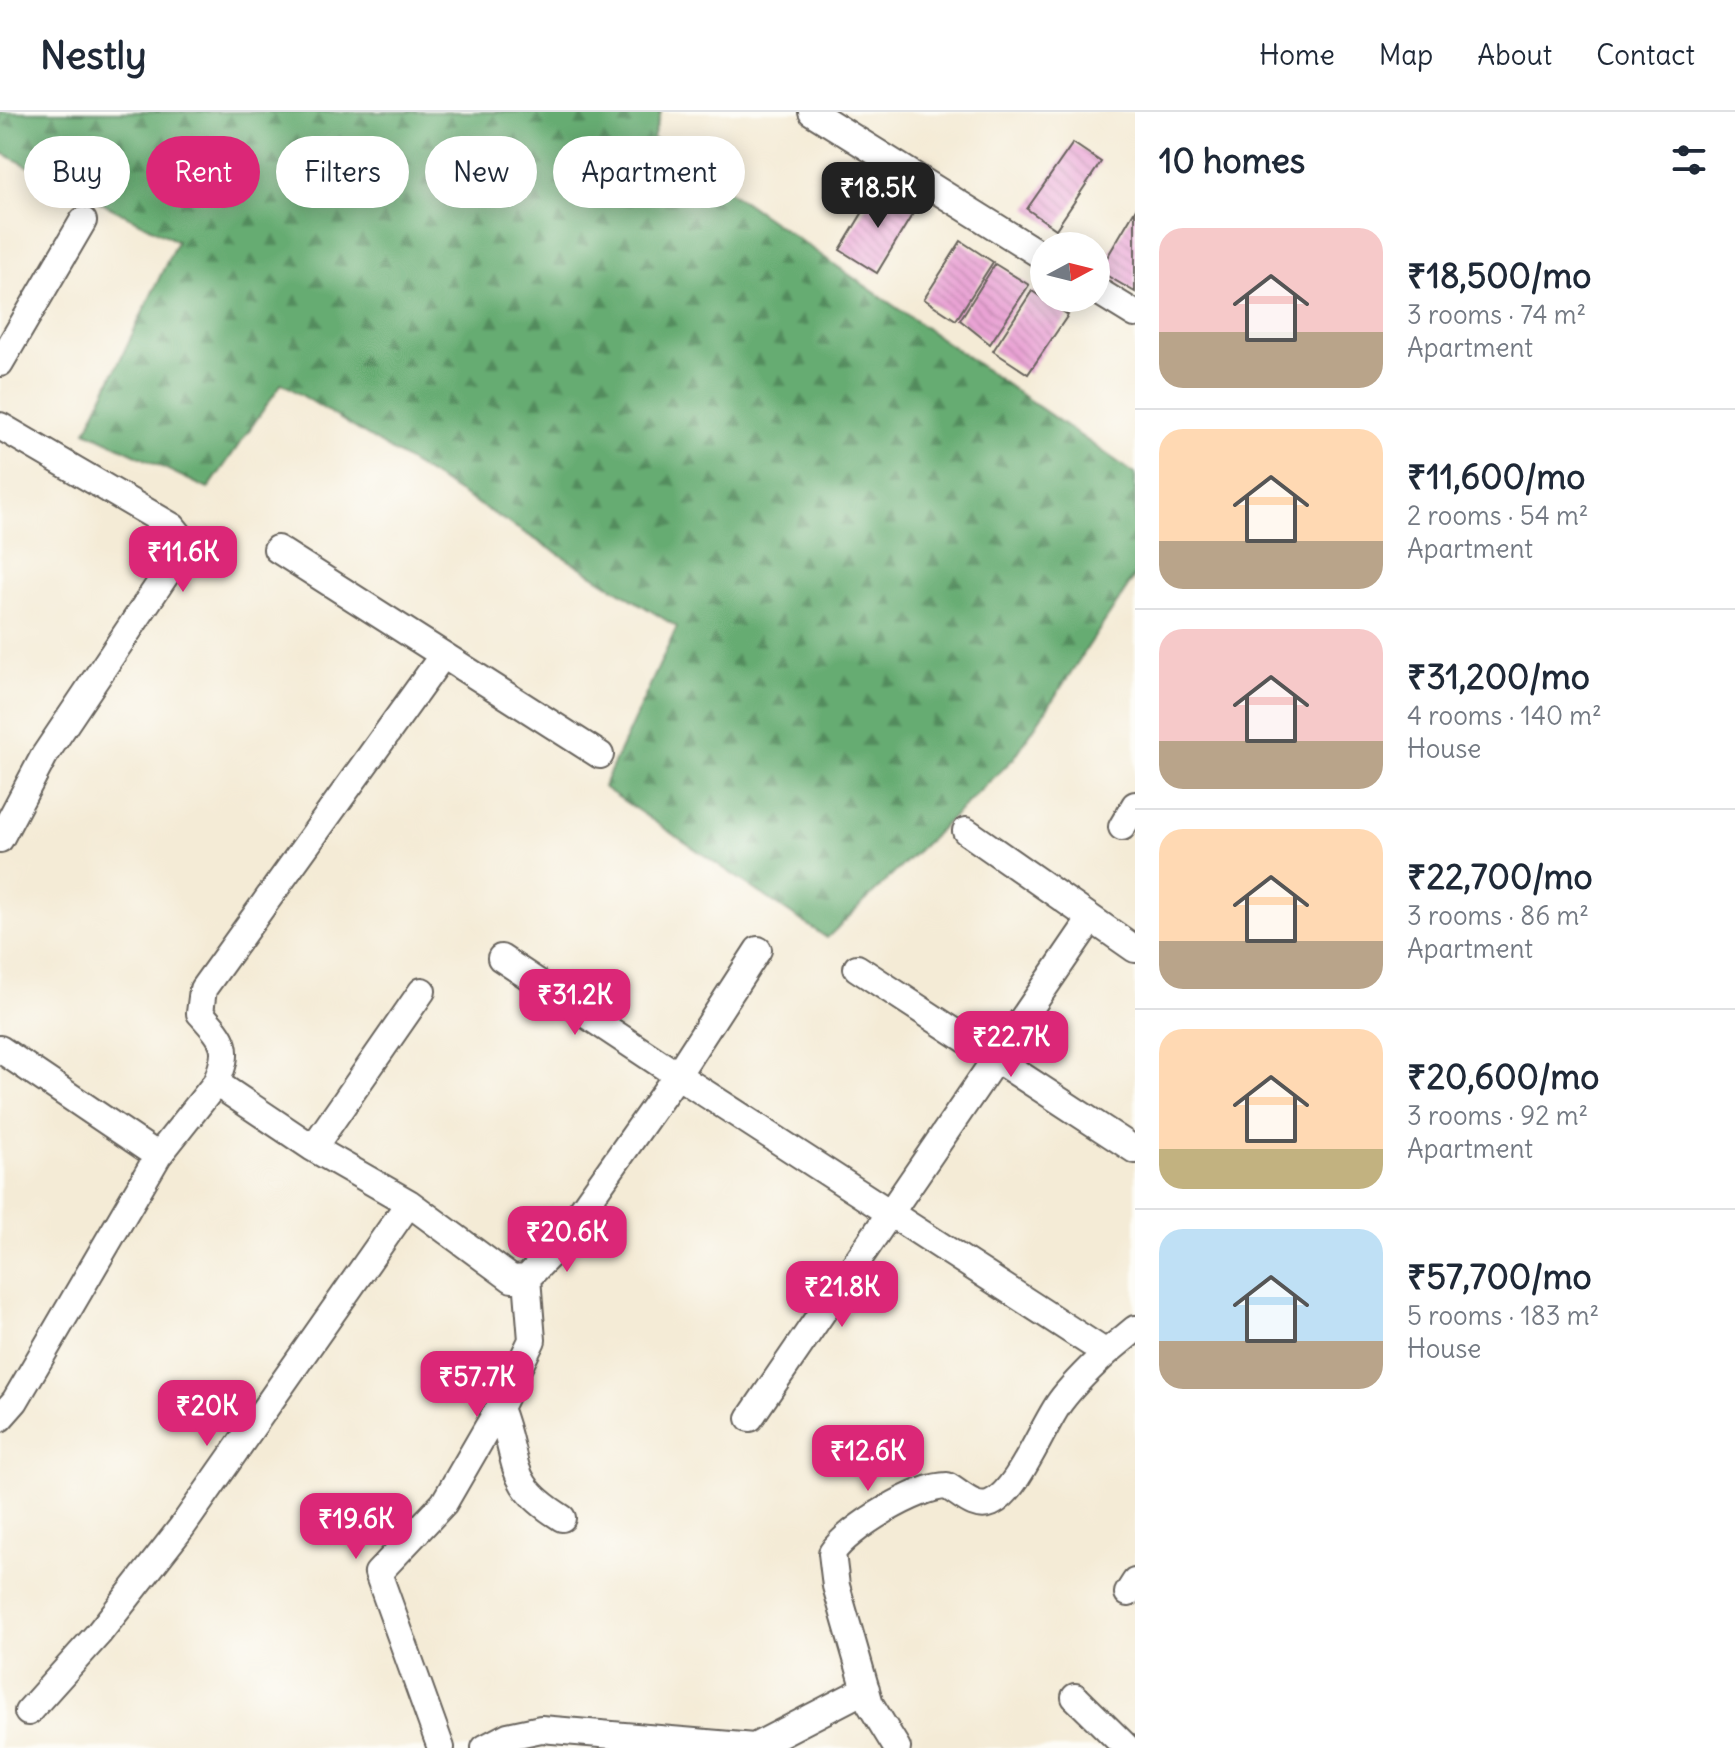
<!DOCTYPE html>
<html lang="en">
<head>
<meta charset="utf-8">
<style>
	:root { --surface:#fff; --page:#f2f2f3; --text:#1f2937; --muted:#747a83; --line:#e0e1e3; --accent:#db2777 }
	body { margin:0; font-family:Delius,sans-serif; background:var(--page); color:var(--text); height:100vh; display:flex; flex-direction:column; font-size:30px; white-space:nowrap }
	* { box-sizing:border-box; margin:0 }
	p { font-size:26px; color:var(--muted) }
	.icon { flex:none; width:44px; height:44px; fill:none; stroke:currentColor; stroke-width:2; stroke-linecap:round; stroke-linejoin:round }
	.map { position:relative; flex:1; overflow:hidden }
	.side { display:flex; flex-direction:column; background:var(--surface); width:600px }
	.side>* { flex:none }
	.banner { position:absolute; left:24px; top:24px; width:760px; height:72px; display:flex; gap:16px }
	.needle { width:52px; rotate:83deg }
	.tools { position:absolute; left:1030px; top:120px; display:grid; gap:16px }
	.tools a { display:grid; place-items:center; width:80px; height:80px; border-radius:50%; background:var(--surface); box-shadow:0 4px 20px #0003; font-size:40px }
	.price { position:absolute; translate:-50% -68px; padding:0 18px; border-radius:16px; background:var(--accent); color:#fff; font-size:26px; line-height:52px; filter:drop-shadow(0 2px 4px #0008) }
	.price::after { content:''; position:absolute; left:50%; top:48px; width:24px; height:18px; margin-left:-12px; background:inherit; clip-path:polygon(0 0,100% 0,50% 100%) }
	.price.current { background:#222; color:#fff }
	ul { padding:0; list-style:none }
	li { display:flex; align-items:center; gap:24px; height:200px; padding:0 24px }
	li+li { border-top:2px solid var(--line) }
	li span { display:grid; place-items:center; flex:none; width:224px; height:160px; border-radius:24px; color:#555 }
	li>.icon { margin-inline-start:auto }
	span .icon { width:96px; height:96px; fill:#fffc; stroke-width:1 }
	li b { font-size:34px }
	h2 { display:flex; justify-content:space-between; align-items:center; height:96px; padding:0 24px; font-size:34px }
	.pill { padding:0 28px; border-radius:36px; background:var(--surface); box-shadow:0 4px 20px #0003; font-size:28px; line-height:72px }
	.pill.current { background:var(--accent); color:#fff }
	header { display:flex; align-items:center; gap:48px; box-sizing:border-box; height:112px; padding:0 40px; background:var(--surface); border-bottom:2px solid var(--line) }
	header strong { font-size:38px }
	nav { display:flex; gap:44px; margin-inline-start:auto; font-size:28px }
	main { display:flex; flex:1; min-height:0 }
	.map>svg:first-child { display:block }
</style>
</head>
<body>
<header>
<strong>Nestly</strong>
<nav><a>Home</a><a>Map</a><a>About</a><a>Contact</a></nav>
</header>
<main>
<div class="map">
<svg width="1135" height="1636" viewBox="0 0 1135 1636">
	<defs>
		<pattern id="forest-firs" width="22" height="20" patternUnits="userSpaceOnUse" patternTransform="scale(2)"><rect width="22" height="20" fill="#66ac72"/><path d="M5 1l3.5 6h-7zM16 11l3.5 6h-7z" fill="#538b5d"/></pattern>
		<pattern id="building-back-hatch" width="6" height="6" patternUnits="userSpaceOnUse" patternTransform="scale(2)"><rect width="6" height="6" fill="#e9a3d4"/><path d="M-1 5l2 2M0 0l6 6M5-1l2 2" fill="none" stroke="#c78cb5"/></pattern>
	</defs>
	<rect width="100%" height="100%" fill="#fdfcf7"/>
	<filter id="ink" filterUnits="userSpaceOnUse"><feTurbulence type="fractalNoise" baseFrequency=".0125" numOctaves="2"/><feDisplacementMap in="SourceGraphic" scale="16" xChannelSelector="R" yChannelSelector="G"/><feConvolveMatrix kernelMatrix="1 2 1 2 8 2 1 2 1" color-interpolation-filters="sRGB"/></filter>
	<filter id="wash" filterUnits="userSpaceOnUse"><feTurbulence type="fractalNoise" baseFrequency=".006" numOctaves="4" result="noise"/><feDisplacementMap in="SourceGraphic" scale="32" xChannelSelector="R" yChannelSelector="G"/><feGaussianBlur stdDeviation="1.8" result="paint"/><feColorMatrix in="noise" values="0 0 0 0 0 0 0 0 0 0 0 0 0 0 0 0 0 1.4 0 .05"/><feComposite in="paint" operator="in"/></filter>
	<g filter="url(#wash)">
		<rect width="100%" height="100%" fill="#f4ebd6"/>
		<path fill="url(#forest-firs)" stroke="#416447" stroke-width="2" d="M 0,0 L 661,0 L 653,26 L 1135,362 L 1135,464 L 1014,646 L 827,826 L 603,675 L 677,515 L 282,271 L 208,377 L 86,319 L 177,129 L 0,40 Z"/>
		<g id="blocks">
			<path fill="url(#building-back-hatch)" d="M 1073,31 L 1101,50 L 1056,117 L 1027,97 Z
				M 878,75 L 915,98 L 877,161 L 840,138 Z
				M 1135,98 L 1135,180 L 1099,159 Z
				M 961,129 L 993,150 L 956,208 L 924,187 Z
				M 995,152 L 1029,173 L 990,232 L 960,208 Z
				M 1032,179 L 1068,203 L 1028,262 L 993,239 Z"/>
		</g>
	</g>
	<g filter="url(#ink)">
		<use href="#blocks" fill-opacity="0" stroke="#68645d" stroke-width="2"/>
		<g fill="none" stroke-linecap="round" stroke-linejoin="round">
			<g stroke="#68645d" stroke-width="30">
				<path id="minor" d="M 812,0 L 1044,145
					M 1096,178 L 1135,202
					M 0,251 L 83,109
					M 0,314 L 173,415 L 181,425 L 181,440 L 44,644 L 0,727
					M 277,437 L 600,643
					M 1122,715 L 1135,693
					M 966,719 L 1135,837
					M 501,846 L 677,963 L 758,838
					M 857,856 L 1135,1038
					M 0,937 L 158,1044
					M 216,971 C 231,935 225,929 200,901 L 203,877 L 443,543
					M 313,1036 L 422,879
					M 527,1166 L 532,1228 L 499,1296 C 521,1352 504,1370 562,1406
					M 0,1306 L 15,1289 L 158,1044 L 216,971 L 313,1036 L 409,1091 L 512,1167 L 527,1166 L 553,1139 L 677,963 L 1106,1241 L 1135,1217
					M 750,1306 L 1091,807
					M 1128,1481 L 1135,1470
					M 1075,1585 L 1127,1636
					M 28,1600 L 99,1521 L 182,1415 L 409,1091
					M 441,1636 L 378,1461 L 444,1391 L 499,1296
					M 485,1636 L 508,1624 L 541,1617 L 754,1635 L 866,1577
					M 897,1636 L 870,1592 L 836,1474 L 832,1441 C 848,1416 918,1374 947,1374 C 960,1381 975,1398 991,1391 C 1018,1379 1042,1315 1060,1290 C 1073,1272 1090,1256 1106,1241"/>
			</g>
			<use href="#minor" stroke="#fff" stroke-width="26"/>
		</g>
	</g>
</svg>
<div class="tools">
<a><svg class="needle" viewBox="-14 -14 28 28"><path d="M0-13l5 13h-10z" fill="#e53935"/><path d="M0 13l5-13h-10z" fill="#747a83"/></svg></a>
</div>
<b class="price current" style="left:878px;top:118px">₹18.5K</b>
<b class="price" style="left:183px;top:482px">₹11.6K</b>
<b class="price" style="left:575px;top:925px">₹31.2K</b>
<b class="price" style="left:1011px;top:967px">₹22.7K</b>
<b class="price" style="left:567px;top:1162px">₹20.6K</b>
<b class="price" style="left:842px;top:1217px">₹21.8K</b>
<b class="price" style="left:477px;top:1307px">₹57.7K</b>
<b class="price" style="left:207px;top:1336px">₹20K</b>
<b class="price" style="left:868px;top:1381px">₹12.6K</b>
<b class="price" style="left:356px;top:1449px">₹19.6K</b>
<div class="banner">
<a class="pill">Buy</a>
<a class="pill current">Rent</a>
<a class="pill">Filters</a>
<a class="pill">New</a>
<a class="pill">Apartment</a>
</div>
</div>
<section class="side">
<h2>10 homes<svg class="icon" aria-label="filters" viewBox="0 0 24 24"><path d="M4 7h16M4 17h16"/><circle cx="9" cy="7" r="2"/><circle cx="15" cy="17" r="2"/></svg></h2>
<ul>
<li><span style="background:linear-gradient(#f6c9c9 65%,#b9a48a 0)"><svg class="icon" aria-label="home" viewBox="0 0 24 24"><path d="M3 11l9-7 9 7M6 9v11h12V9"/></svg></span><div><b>₹18,500/mo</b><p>3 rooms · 74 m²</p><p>Apartment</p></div></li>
<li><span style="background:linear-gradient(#ffd9b3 70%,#b9a48a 0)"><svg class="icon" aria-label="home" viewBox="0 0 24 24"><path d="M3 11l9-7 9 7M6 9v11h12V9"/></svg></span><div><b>₹11,600/mo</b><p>2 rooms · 54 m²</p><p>Apartment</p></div></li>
<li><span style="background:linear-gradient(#f6c9c9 70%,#b9a48a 0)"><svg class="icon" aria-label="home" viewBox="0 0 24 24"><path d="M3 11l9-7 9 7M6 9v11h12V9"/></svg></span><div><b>₹31,200/mo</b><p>4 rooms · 140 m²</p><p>House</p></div></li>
<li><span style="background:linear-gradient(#ffd9b3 70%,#b9a48a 0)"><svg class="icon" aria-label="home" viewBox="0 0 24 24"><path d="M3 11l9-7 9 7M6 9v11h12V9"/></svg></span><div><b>₹22,700/mo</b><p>3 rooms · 86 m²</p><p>Apartment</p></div></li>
<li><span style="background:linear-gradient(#ffd9b3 75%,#c2b280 0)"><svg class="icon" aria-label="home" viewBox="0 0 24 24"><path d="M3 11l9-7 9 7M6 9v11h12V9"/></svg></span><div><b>₹20,600/mo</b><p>3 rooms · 92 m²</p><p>Apartment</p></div></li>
<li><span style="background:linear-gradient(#bfe0f5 70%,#b9a48a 0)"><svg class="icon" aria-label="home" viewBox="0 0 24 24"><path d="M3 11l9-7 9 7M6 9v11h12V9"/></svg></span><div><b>₹57,700/mo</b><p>5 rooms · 183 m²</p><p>House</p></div></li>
</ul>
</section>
</main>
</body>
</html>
